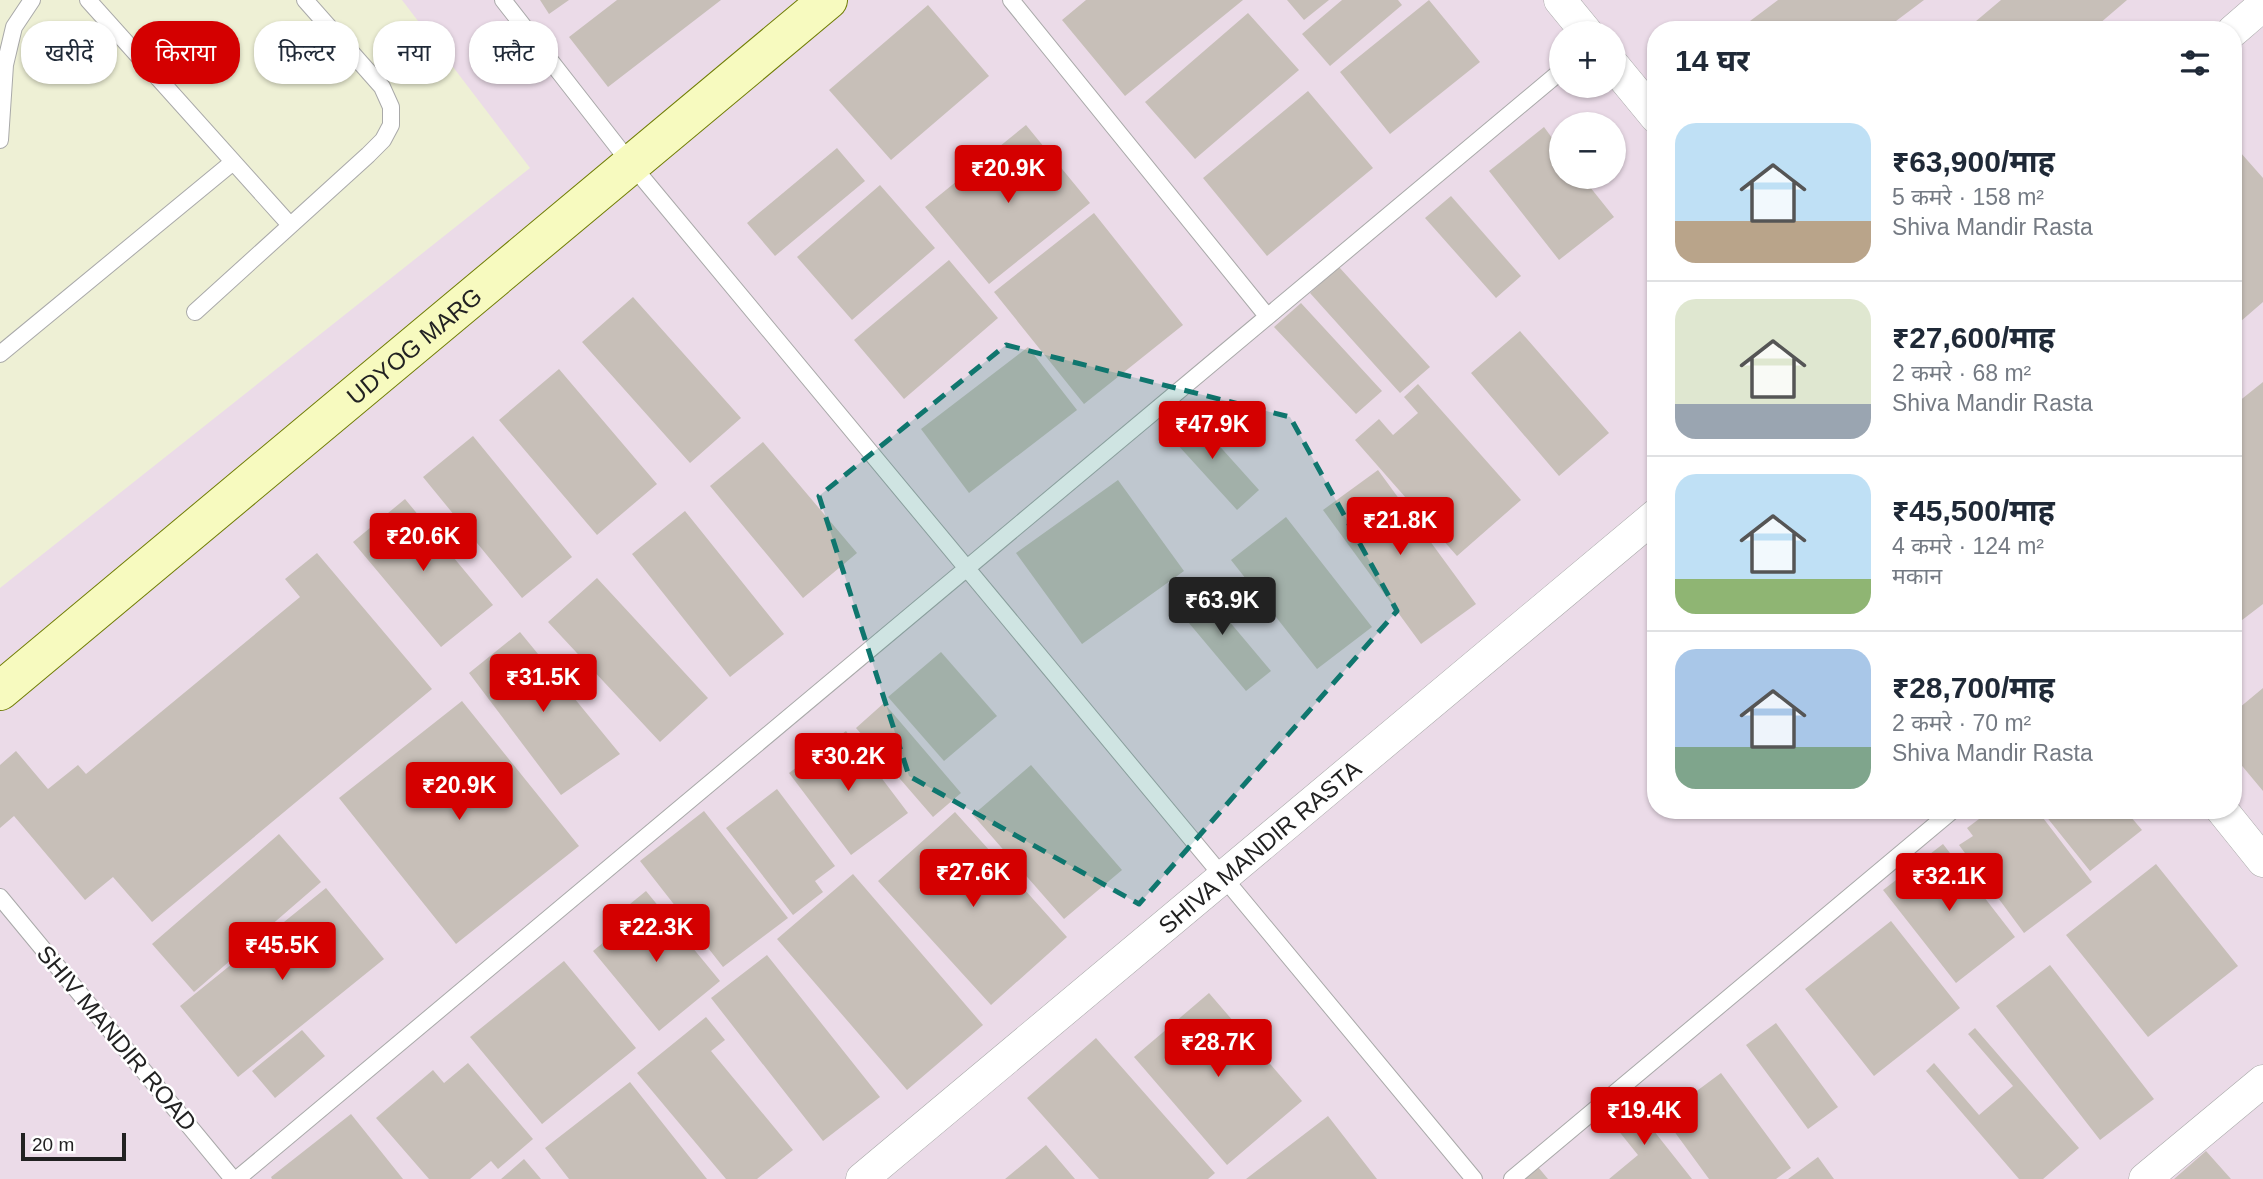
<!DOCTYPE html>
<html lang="hi">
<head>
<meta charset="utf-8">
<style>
	:root { --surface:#fff; --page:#f2f2f3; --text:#1f2937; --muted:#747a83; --line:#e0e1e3; --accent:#d40000 }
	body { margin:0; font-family:Arial,"Noto Sans Devanagari",sans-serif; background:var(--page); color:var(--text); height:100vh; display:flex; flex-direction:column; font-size:26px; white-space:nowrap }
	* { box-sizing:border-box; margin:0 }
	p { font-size:23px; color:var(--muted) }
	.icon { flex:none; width:38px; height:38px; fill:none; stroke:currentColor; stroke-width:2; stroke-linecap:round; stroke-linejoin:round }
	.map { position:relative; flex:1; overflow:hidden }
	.drawer { position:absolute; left:1647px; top:21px; width:595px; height:798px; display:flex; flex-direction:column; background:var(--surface); border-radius:28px; box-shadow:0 2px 5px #0004 }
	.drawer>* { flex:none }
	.top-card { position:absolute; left:21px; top:21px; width:665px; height:63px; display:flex; gap:14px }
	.controls { position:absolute; left:1549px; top:21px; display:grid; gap:14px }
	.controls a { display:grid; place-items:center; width:77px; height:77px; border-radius:50%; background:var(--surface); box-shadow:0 2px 5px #0004; font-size:35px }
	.scale { position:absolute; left:21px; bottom:18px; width:105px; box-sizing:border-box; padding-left:7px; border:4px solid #222; border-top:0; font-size:19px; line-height:24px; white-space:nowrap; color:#222; -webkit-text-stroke:5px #fff; paint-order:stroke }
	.price { position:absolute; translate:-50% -60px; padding:0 16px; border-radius:7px; background:var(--accent); color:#fff; font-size:23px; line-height:46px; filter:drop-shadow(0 2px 4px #0008) }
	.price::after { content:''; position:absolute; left:50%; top:42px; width:21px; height:16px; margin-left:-10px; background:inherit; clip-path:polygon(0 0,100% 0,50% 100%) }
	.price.on { background:#222; color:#fff }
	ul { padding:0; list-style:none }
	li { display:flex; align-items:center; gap:21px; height:175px; padding:0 28px }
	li+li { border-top:2px solid var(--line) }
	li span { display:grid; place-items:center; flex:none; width:196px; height:140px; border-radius:21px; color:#555 }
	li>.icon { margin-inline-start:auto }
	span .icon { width:84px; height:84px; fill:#fffc; stroke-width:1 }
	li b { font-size:30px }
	h2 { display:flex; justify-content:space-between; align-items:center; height:84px; padding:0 28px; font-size:30px }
	.tag { padding:0 24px; border-radius:28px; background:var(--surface); box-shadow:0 2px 5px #0004; font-size:24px; line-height:63px }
	.tag.on { background:var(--accent); color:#fff }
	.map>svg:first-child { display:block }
</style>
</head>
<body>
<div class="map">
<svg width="2263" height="1179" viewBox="0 0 2263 1179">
	<rect width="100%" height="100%" fill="#f2efe9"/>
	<path fill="#ebdbe8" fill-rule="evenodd" d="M 0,0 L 2263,0 L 2263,1179 L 0,1179 ZM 1656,30 L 2233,30 L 2233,810 L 1656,810 ZM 1561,33 L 1614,33 L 1614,86 L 1561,86 ZM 1561,124 L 1614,124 L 1614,177 L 1561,177 Z"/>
	<path fill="#eef0d5" d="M 0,0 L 402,0 L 530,168 L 0,588 Z"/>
	<path fill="#c7bfb8" d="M 540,0 L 569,0 L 549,14 Z
		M 617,0 L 721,0 L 608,87 L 569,37 Z
		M 1086,0 L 1243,0 L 1125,96 L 1062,20 Z
		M 1287,0 L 1329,0 L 1304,20 Z
		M 1342,0 L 1398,0 L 1402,5 L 1330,66 L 1302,34 Z
		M 1429,0 L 1480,62 L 1390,134 L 1340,72 Z
		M 1778,0 L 1924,0 L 1884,30 L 1750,30 L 1746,24 Z
		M 2001,0 L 2127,0 L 2092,30 L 1972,30 L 1969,27 Z
		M 928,5 L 989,76 L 891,160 L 829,90 Z
		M 1248,13 L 1299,70 L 1195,159 L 1145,102 Z
		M 1308,91 L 1373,168 L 1267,256 L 1203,178 Z
		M 1026,125 L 1090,203 L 989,284 L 925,207 Z
		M 1544,127 L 1561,150 L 1561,177 L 1582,177 L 1614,217 L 1559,260 L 1489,171 Z
		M 2233,144 L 2263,178 L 2263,302 L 2233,328 Z
		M 837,148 L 865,181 L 775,256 L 747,223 Z
		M 880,185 L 935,248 L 852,320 L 797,257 Z
		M 1451,196 L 1521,276 L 1496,298 L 1425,218 Z
		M 1094,213 L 1183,325 L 1084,404 L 994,292 Z
		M 949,260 L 998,318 L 904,399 L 854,340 Z
		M 1339,267 L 1430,367 L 1400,393 L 1310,293 Z
		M 633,297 L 741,418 L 690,463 L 582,342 Z
		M 1301,303 L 1382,391 L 1356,414 L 1274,327 Z
		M 1520,331 L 1609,433 L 1559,476 L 1471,373 Z
		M 1028,347 L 1077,410 L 969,493 L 921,429 Z
		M 559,369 L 657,484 L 597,535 L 499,420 Z
		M 2263,382 L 2263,604 L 2233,627 L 2233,406 Z
		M 1418,384 L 1521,500 L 1457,556 L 1355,440 L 1379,419 L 1393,435 L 1418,413 L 1404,397 Z
		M 1188,411 L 1259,490 L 1237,510 L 1166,432 Z
		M 473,436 L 572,557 L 522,598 L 423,477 Z
		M 763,442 L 857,553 L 803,598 L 710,486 Z
		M 1378,470 L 1476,604 L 1421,644 L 1323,510 Z
		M 1118,480 L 1184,571 L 1082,644 L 1016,553 Z
		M 405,499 L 493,605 L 441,647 L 353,542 Z
		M 685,511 L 784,634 L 730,677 L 632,554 Z
		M 1286,517 L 1372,627 L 1317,669 L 1231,560 Z
		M 317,553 L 432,689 L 152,922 L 113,877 L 85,900 L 14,816 L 0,828 L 0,765 L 16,751 L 48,789 L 78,765 L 86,774 L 300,597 L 285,579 Z
		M 597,578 L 708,698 L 660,742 L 548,622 Z
		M 1197,583 L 1271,671 L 1246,691 L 1173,604 Z
		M 520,632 L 620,754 L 561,795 L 469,673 Z
		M 941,652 L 997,716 L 944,761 L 888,697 Z
		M 2263,688 L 2263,791 L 2233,755 L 2233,713 Z
		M 462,701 L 579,846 L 456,944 L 339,798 Z
		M 884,703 L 961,793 L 933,817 L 856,728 Z
		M 846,731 L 908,813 L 851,855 L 789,773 Z
		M 1031,765 L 1122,870 L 1064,919 L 973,815 Z
		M 777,789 L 835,866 L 815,881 L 823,892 L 793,915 L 726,828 Z
		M 1991,810 L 2037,810 L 2092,882 L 2024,933 L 1959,845 L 1973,836 L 1967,828 Z
		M 2041,810 L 2125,810 L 2142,830 L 2090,871 Z
		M 704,811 L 788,918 L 723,967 L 640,861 Z
		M 955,812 L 1067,937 L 991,1005 L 878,881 Z
		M 279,834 L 321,882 L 194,992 L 152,944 Z
		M 1943,844 L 2015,937 L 1956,983 L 1883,890 Z
		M 2156,864 L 2238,966 L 2148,1037 L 2066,935 Z
		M 853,874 L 983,1025 L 907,1090 L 777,939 Z
		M 326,888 L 384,959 L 238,1077 L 180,1006 Z
		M 646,891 L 720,981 L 659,1031 L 593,951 L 638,914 L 630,904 Z
		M 1891,921 L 1960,1008 L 1874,1076 L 1805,989 Z
		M 767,955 L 880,1097 L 823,1141 L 711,998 Z
		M 564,961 L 636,1048 L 542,1124 L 470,1037 Z
		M 2050,965 L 2154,1099 L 2100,1140 L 1996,1006 Z
		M 1209,993 L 1302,1101 L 1227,1165 L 1134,1057 Z
		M 706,1017 L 725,1040 L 711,1051 L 793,1150 L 757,1179 L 726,1179 L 637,1073 Z
		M 1776,1023 L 1838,1107 L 1808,1129 L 1746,1045 Z
		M 1975,1028 L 2079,1148 L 2043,1179 L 2019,1179 L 1926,1071 L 1934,1063 L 1979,1115 L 2013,1086 L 1968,1034 Z
		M 302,1030 L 325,1056 L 275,1098 L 252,1071 Z
		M 1096,1038 L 1215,1173 L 1208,1179 L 1099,1179 L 1027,1098 Z
		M 468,1063 L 533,1139 L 498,1169 L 491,1161 L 470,1179 L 429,1179 L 376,1118 L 433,1070 L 444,1083 Z
		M 1721,1073 L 1791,1168 L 1776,1179 L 1709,1179 L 1663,1116 Z
		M 630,1082 L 707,1179 L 569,1179 L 545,1148 Z
		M 1627,1097 L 1692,1179 L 1609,1179 L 1638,1155 L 1605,1114 Z
		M 351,1114 L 403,1179 L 272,1179 L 271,1177 Z
		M 1328,1116 L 1377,1179 L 1246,1179 Z
		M 1046,1145 L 1075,1179 L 1005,1179 Z
		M 2206,1151 L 2231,1179 L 2174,1179 Z
		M 1818,1157 L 1834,1179 L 1788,1179 Z
		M 524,1159 L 541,1179 L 501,1179 Z
		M 1538,1167 L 1548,1179 L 1524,1179 Z"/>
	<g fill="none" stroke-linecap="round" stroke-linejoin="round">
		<g stroke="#a9a9a9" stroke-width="18">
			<path id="lane" d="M 88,0 L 290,225
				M 503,0 L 631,164 L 1474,1179
				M 1011,0 L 1267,316
				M 0,140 L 5,65 L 14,27 L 32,0
				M 195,312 L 368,155 L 383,140 L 391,125 L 391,107 L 382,87 L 305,0
				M 0,354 L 233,162
				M 0,897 L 233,1179
				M 237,1179 L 1561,71
				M 1512,1179 L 1953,810"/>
		</g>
		<g stroke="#a9a9a9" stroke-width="33">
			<g id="street">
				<path d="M 1560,0 L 1587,33"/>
				<path d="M 2233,31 L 2263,5"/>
				<path d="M 1614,66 L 1656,117"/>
				<path d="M 2222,810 L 2263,861"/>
				<path id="s1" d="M 862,1179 L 1656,515"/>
				<path d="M 2145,1179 L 2263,1081"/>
			</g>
		</g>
		<g stroke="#707d05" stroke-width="40">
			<g id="secondary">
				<path id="s2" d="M 0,691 L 828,0"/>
			</g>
		</g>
		<use href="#lane" stroke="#fff" stroke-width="16"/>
		<use href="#street" stroke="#fff" stroke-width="32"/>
		<use href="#secondary" stroke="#f7fabf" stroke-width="38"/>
	</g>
	<path fill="#0f766e" fill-opacity="0.2" stroke="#0f766e" stroke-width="5" stroke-dasharray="14 9" stroke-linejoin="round" d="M 1006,345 L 1290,417 L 1397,611 L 1139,904 L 909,776 L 819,496 Z"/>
	<g text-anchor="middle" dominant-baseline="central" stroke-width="5" stroke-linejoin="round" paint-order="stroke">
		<g font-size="24" fill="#222" stroke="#fff">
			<text stroke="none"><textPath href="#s2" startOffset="539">UDYOG MARG</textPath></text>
			<text stroke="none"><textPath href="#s1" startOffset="518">SHIVA MANDIR RASTA</textPath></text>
			<text transform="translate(117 1038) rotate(50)">SHIV MANDIR ROAD</text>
		</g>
	</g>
</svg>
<div class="controls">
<a>+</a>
<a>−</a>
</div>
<div class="scale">20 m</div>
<b class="price" style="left:1008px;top:205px">₹20.9K</b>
<b class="price" style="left:1212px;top:461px">₹47.9K</b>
<b class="price" style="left:1400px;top:557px">₹21.8K</b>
<b class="price" style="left:423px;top:573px">₹20.6K</b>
<b class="price on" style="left:1222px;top:637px">₹63.9K</b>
<b class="price" style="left:543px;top:714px">₹31.5K</b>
<b class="price" style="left:848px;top:793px">₹30.2K</b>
<b class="price" style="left:459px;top:822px">₹20.9K</b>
<b class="price" style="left:973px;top:909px">₹27.6K</b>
<b class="price" style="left:1949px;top:913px">₹32.1K</b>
<b class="price" style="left:656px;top:964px">₹22.3K</b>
<b class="price" style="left:282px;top:982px">₹45.5K</b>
<b class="price" style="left:1218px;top:1079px">₹28.7K</b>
<b class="price" style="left:1644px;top:1147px">₹19.4K</b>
<div class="top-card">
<a class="tag">खरीदें</a>
<a class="tag on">किराया</a>
<a class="tag">फ़िल्टर</a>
<a class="tag">नया</a>
<a class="tag">फ़्लैट</a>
</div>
<section class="drawer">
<h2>14 घर<svg class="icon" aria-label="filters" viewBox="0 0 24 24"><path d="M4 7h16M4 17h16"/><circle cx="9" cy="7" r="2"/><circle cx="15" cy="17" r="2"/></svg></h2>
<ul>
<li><span style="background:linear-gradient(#bfe0f5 70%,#b9a48a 0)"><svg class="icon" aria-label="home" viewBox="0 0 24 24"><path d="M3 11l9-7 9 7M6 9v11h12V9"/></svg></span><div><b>₹63,900/माह</b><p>5 कमरे · 158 m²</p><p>Shiva Mandir Rasta</p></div></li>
<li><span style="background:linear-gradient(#dfe7d0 75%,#9aa5b1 0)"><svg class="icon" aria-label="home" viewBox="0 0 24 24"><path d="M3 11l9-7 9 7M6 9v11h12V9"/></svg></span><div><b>₹27,600/माह</b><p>2 कमरे · 68 m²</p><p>Shiva Mandir Rasta</p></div></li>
<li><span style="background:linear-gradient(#bfe0f5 75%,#8fb573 0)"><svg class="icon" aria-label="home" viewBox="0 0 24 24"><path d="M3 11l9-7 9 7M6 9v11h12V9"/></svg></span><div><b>₹45,500/माह</b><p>4 कमरे · 124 m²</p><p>मकान</p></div></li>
<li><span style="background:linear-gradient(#a9c7e8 70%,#7fa58c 0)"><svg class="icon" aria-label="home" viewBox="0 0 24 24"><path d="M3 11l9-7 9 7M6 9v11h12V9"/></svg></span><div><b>₹28,700/माह</b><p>2 कमरे · 70 m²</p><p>Shiva Mandir Rasta</p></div></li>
</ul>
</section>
</div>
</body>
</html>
